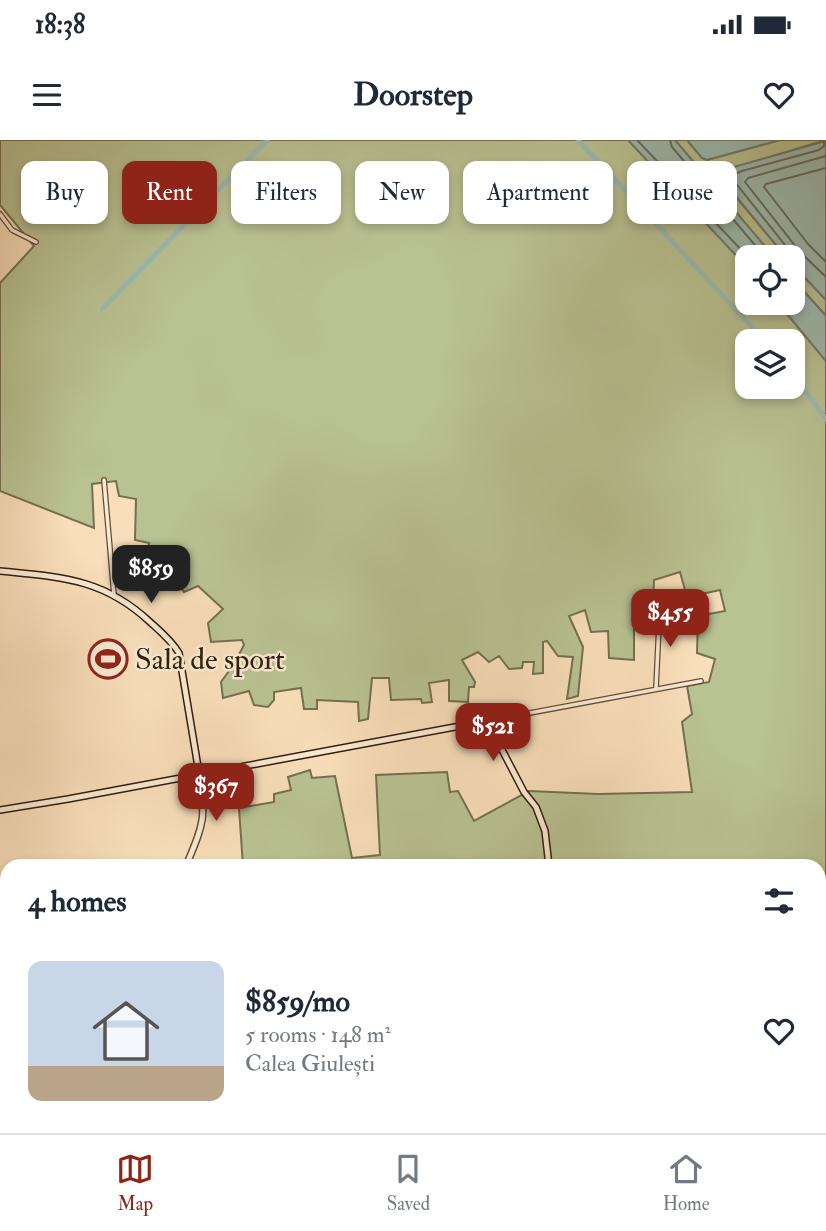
<!DOCTYPE html>
<html lang="en">
<head>
<meta charset="utf-8">
<style>
	:root { --surface:#fff; --page:#f6f6f7; --text:#1f2937; --muted:#747a83; --line:#e0e1e3; --accent:#8f2418 }
	body { margin:0; font-family:"IM FELL Double Pica",serif; background:var(--page); color:var(--text); height:100vh; display:flex; flex-direction:column; font-size:26px; white-space:nowrap }
	* { box-sizing:border-box; margin:0 }
	p { font-size:23px; color:var(--muted) }
	.icon { flex:none; width:38px; height:38px; fill:none; stroke:currentColor; stroke-width:2; stroke-linecap:round; stroke-linejoin:round }
	.map { position:relative; flex:1; overflow:hidden }
	.sheet { position:absolute; left:0px; top:719px; width:826px; height:275px; display:flex; flex-direction:column; background:var(--surface); border-radius:21px 21px 0 0; box-shadow:0 4px 10px #0003 }
	.sheet>* { flex:none }
	.hud { position:absolute; left:21px; top:21px; width:784px; height:63px; display:flex; gap:14px }
	.tools { position:absolute; left:735px; top:105px; display:grid; gap:14px }
	.tools a { display:grid; place-items:center; width:70px; height:70px; border-radius:14px; background:var(--surface); box-shadow:0 4px 10px #0003; font-size:35px }
	.price { position:absolute; translate:-50% -60px; padding:0 16px; border-radius:14px; background:var(--accent); color:#fff; font-size:23px; line-height:46px; filter:drop-shadow(0 2px 4px #0008) }
	.price::after { content:''; position:absolute; left:50%; top:42px; width:21px; height:16px; margin-left:-10px; background:inherit; clip-path:polygon(0 0,100% 0,50% 100%) }
	.price.active { background:#222; color:#fff }
	ul { padding:0; list-style:none }
	li { display:flex; align-items:center; gap:21px; height:175px; padding:0 28px }
	li+li { border-top:2px solid var(--line) }
	li span { display:grid; place-items:center; flex:none; width:196px; height:140px; border-radius:14px; color:#555 }
	li>.icon { margin-inline-start:auto }
	span .icon { width:84px; height:84px; fill:#fffc; stroke-width:1 }
	li b { font-size:30px }
	h2 { display:flex; justify-content:space-between; align-items:center; height:84px; padding:0 28px; font-size:30px }
	.tag { padding:0 24px; border-radius:14px; background:var(--surface); box-shadow:0 4px 10px #0003; font-size:24px; line-height:63px }
	.tag.active { background:var(--accent); color:#fff }
	.status { display:flex; justify-content:space-between; align-items:center; height:49px; padding:0 35px; background:var(--surface); direction:ltr }
	.status svg { height:19px; fill:currentColor }
	header { display:flex; justify-content:space-between; align-items:center; height:91px; padding:0 28px; background:var(--surface); font-size:32px; font-weight:800 }
	.tabs { display:flex; justify-content:space-around; align-items:center; height:98px; border-top:2px solid var(--line); background:var(--surface); font-size:19px; color:var(--muted) }
	.tabs a { display:grid; justify-items:center; gap:4px }
	.tabs .active { color:var(--accent) }
	.map>svg:first-child { display:block }
</style>
</head>
<body>
<div class="status"><b>18:38</b><svg viewBox="0 0 49 12"><path d="M0 12V9h3v3zM5 12V6h3v6zM10 12V3h3v9zM15 12V0h3v12zM26 1h20v11H26zM47 4h2v5h-2z"/></svg></div>
<header><svg class="icon" aria-label="menu" viewBox="0 0 24 24"><path d="M4 6h16M4 12h16M4 18h16"/></svg>Doorstep<svg class="icon" aria-label="heart" viewBox="0 0 24 24"><path d="M12 20l-8-8c-3-5 5-10 8-4 3-6 11-1 8 4z"/></svg></header>
<div class="map">
<svg width="826" height="993" viewBox="0 0 826 993">
	<rect width="100%" height="100%" fill="#f8deba"/>
	<filter id="stains"><feTurbulence type="fractalNoise" baseFrequency=".00286" numOctaves="4"/><feColorMatrix values="0 0 0 0 .2 0 0 0 0 .09 0 0 0 0 .02 0 0 0 .5 -.17"/></filter>
	<radialGradient id="worn" r=".72"><stop offset=".6" stop-color="#630" stop-opacity="0"/><stop offset="1" stop-color="#630" stop-opacity=".3"/></radialGradient>
	<path fill="#b9c293" stroke="#747050" stroke-width="2" fill-rule="evenodd" d="M 0,0 L 628,0 L 747,127 L 747,163 L 778,163 L 826,221 L 826,993 L 505,993 L 504,987 L 819,987 L 819,726 L 243,726 L 239,668 L 274,662 L 274,654 L 291,650 L 288,637 L 310,630 L 312,638 L 335,636 L 352,718 L 380,715 L 376,635 L 447,632 L 450,652 L 458,651 L 474,681 L 529,651 L 598,654 L 692,652 L 682,582 L 692,574 L 687,546 L 709,542 L 715,519 L 697,513 L 698,476 L 725,471 L 720,450 L 687,457 L 680,432 L 654,440 L 653,462 L 634,465 L 634,520 L 609,518 L 608,491 L 591,492 L 585,470 L 569,476 L 583,507 L 578,556 L 567,559 L 573,517 L 558,516 L 547,501 L 543,502 L 543,533 L 533,534 L 534,522 L 523,522 L 522,528 L 509,529 L 499,516 L 489,522 L 478,512 L 462,520 L 475,542 L 474,547 L 469,547 L 468,562 L 449,561 L 449,540 L 429,543 L 432,562 L 422,563 L 421,559 L 391,560 L 389,538 L 372,538 L 368,579 L 359,581 L 358,562 L 317,560 L 317,569 L 304,569 L 301,548 L 274,552 L 274,560 L 268,567 L 254,565 L 249,551 L 223,558 L 221,542 L 234,524 L 244,505 L 242,500 L 211,502 L 208,483 L 223,469 L 198,446 L 184,452 L 173,436 L 155,442 L 146,421 L 149,403 L 135,400 L 136,359 L 119,356 L 116,341 L 92,344 L 94,388 L 0,351 L 0,143 L 34,106 L 0,65 ZM 747,201 L 793,201 L 793,247 L 747,247 Z
		M 675,0 L 687,0 L 702,18 L 707,20 L 780,0 L 826,0 L 716,33 L 786,117 L 774,117 Z
		M 793,125 L 826,160 L 826,176 L 793,139 Z
		M 0,846 L 7,848 L 7,980 L 0,978 Z
		M 25,987 L 78,987 L 76,993 L 40,993 Z
		M 85,987 L 489,987 L 493,993 L 83,993 Z"/>
	<path fill="#9dbcb1" stroke="#717c6f" stroke-width="2" d="M 628,0 L 675,0 L 774,117 L 747,117 L 747,127 Z
		M 687,0 L 780,0 L 707,20 L 702,18 Z
		M 826,1 L 826,160 L 793,125 L 793,117 L 786,117 L 716,32 Z
		M 793,139 L 826,176 L 826,221 L 778,163 L 793,163 Z"/>
	<g fill="none" stroke-linecap="round" stroke-linejoin="round">
		<path stroke="#666c5e" stroke-width="2" d="M 637,0 L 748,117
			M 670,0 L 672,7 L 765,117
			M 826,16 L 748,38 L 745,42 L 800,112 L 826,137
			M 826,28 L 766,44 L 764,47 L 808,104 L 826,122
			M 791,117 L 789,110 L 730,36 L 742,31 L 819,10 L 824,6 L 824,0"/>
		<path stroke="#9dbcb1" stroke-width="5" d="M 578,0 L 765,201
			M 102,169 L 267,0
			M 793,235 L 826,279"/>
		<g stroke="#624d38" stroke-width="6">
			<path id="minor" d="M 0,74 L 12,90 L 36,102
				M 104,340 L 114,455
				M 656,548 L 659,484 L 657,471
				M 487,581 L 701,541
				M 0,764 L 7,766"/>
		</g>
		<g stroke="#624d38" stroke-width="8">
			<path id="tertiary" d="M 186,726 C 203,685 207,678 199,633"/>
		</g>
		<g stroke="#301d0c" stroke-width="8">
			<path id="secondary" d="M 0,431 C 60,437 103,438 150,482 C 161,492 171,500 179,513 L 199,633
				M 0,670 L 68,659 L 487,581 L 524,652 L 536,667 L 545,691 L 549,726
				M 819,837 L 826,837"/>
		</g>
		<use href="#minor" stroke="#faead2" stroke-width="3.5"/>
		<use href="#tertiary" stroke="#faead2" stroke-width="5"/>
		<use href="#secondary" stroke="#faead2" stroke-width="5"/>
	</g>
	<defs>
		<g id="stadium-ring" transform="scale(2.0125)"><circle r="9.5" fill="#faead2" stroke="#8f2418" stroke-width="1.5"/><path d="M0-5a6.5 5 0 1 0 0 10a6.5 5 0 1 0 0-10ZM-3.5-1.8h7v3.6h-7Z" fill="#8f2418"/></g>
	</defs>
	<g fill-rule="evenodd">
		<use href="#stadium-ring" x="108" y="519"/>
	</g>
	<g text-anchor="middle" dominant-baseline="central" stroke-width="5" stroke-linejoin="round" paint-order="stroke">
		<g font-size="30" fill="#301d0c" stroke="#faead2" text-anchor="start">
			<text x="135" y="519">Sala de sport</text>
		</g>
	</g>
	<rect width="100%" height="100%" filter="url(#stains)"/>
	<rect width="100%" height="100%" fill="url(#worn)"/>
</svg>
<div class="tools">
<a><svg class="icon" aria-label="locate" viewBox="0 0 24 24"><circle cx="12" cy="12" r="6"/><path d="M12 2v4M12 18v4M2 12h4M18 12h4"/></svg></a>
<a><svg class="icon" aria-label="layers" viewBox="0 0 24 24"><path d="M12 4l9 5-9 5-9-5zM3 14l9 5 9-5"/></svg></a>
</div>
<b class="price active" style="left:151px;top:465px">$859</b>
<b class="price" style="left:670px;top:509px">$455</b>
<b class="price" style="left:493px;top:623px">$521</b>
<b class="price" style="left:216px;top:683px">$367</b>
<div class="hud">
<a class="tag">Buy</a>
<a class="tag active">Rent</a>
<a class="tag">Filters</a>
<a class="tag">New</a>
<a class="tag">Apartment</a>
<a class="tag">House</a>
</div>
<section class="sheet">
<h2>4 homes<svg class="icon" aria-label="filters" viewBox="0 0 24 24"><path d="M4 7h16M4 17h16"/><circle cx="9" cy="7" r="2"/><circle cx="15" cy="17" r="2"/></svg></h2>
<ul>
<li><span style="background:linear-gradient(#c9d6e8 75%,#b9a48a 0)"><svg class="icon" aria-label="home" viewBox="0 0 24 24"><path d="M3 11l9-7 9 7M6 9v11h12V9"/></svg></span><div><b>$859/mo</b><p>5 rooms · 148 m²</p><p>Calea Giulești</p></div><svg class="icon" aria-label="heart" viewBox="0 0 24 24"><path d="M12 20l-8-8c-3-5 5-10 8-4 3-6 11-1 8 4z"/></svg></li>
</ul>
</section>
</div>
<nav class="tabs">
<a class="active"><svg class="icon" aria-label="map" viewBox="0 0 24 24"><path d="M3 6l6-2 6 2 6-2v14l-6 2-6-2-6 2zM9 4v14M15 6v14"/></svg>Map</a>
<a><svg class="icon" aria-label="saved" viewBox="0 0 24 24"><path d="M7 4h10v16l-5-4-5 4z"/></svg>Saved</a>
<a><svg class="icon" aria-label="home" viewBox="0 0 24 24"><path d="M3 11l9-7 9 7M6 9v11h12V9"/></svg>Home</a>
</nav>
</body>
</html>
